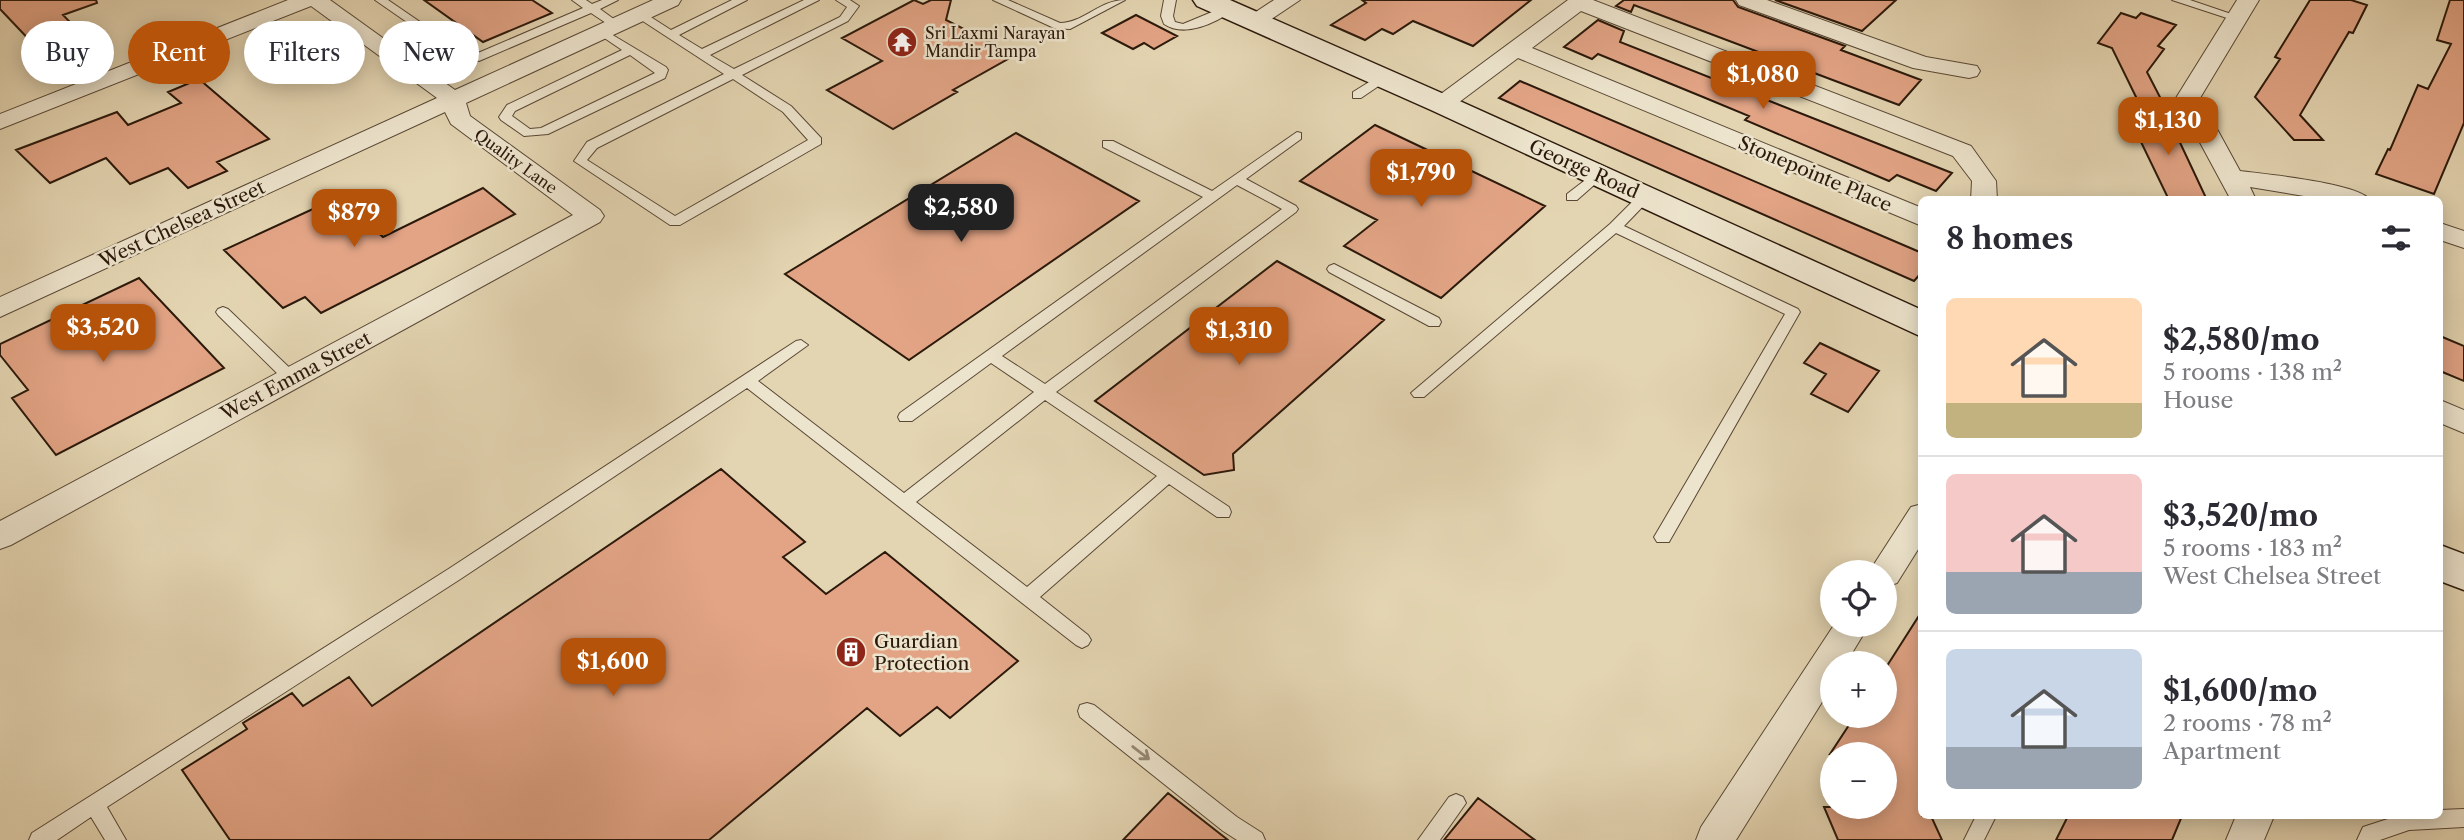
<!DOCTYPE html>
<html lang="en">
<head>
<meta charset="utf-8">
<style>
	:root { --surface:#fff; --page:#f7f7f7; --text:#2b2b33; --muted:#7c7c81; --line:#e1e1e2; --accent:#b45309 }
	body { margin:0; font-family:"Libre Caslon Text",serif; background:var(--page); color:var(--text); height:100vh; display:flex; flex-direction:column; font-size:26px; white-space:nowrap }
	* { box-sizing:border-box; margin:0 }
	p { font-size:23px; color:var(--muted) }
	.icon { flex:none; width:38px; height:38px; fill:none; stroke:currentColor; stroke-width:2; stroke-linecap:round; stroke-linejoin:round }
	.map { position:relative; flex:1; overflow:hidden }
	.drawer { position:absolute; left:1918px; top:196px; width:525px; height:623px; display:flex; flex-direction:column; background:var(--surface); border-radius:10px; box-shadow:0 4px 18px #0003 }
	.drawer>* { flex:none }
	.hud { position:absolute; left:21px; top:21px; width:665px; height:63px; display:flex; gap:14px }
	.controls { position:absolute; left:1820px; top:560px; display:grid; gap:14px }
	.controls a { display:grid; place-items:center; width:77px; height:77px; border-radius:50%; background:var(--surface); box-shadow:0 4px 18px #0003; font-size:35px }
	.price { position:absolute; translate:-50% -60px; padding:0 16px; border-radius:14px; background:var(--accent); color:#fff; font-size:23px; line-height:46px; filter:drop-shadow(0 2px 4px #0008) }
	.price::after { content:''; position:absolute; left:50%; top:42px; width:21px; height:16px; margin-left:-10px; background:inherit; clip-path:polygon(0 0,100% 0,50% 100%) }
	.price.selected { background:#222; color:#fff }
	ul { padding:0; list-style:none }
	li { display:flex; align-items:center; gap:21px; height:175px; padding:0 28px }
	li+li { border-top:2px solid var(--line) }
	li span { display:grid; place-items:center; flex:none; width:196px; height:140px; border-radius:10px; color:#555 }
	li>.icon { margin-inline-start:auto }
	span .icon { width:84px; height:84px; fill:#fffc; stroke-width:1 }
	li b { font-size:30px }
	h2 { display:flex; justify-content:space-between; align-items:center; height:84px; padding:0 28px; font-size:30px }
	.tag { padding:0 24px; border-radius:32px; background:var(--surface); box-shadow:0 4px 18px #0003; font-size:24px; line-height:63px }
	.tag.selected { background:var(--accent); color:#fff }
	.map>svg:first-child { display:block }
</style>
</head>
<body>
<div class="map">
<svg width="2464" height="840" viewBox="0 0 2464 840">
	<rect width="100%" height="100%" fill="#e4d5b2"/>
	<filter id="stains"><feTurbulence type="fractalNoise" baseFrequency=".00286" numOctaves="4"/><feColorMatrix values="0 0 0 0 .2 0 0 0 0 .09 0 0 0 0 .02 0 0 0 .5 -.17"/></filter>
	<radialGradient id="worn" r=".72"><stop offset=".6" stop-color="#630" stop-opacity="0"/><stop offset="1" stop-color="#630" stop-opacity=".3"/></radialGradient>
	<path fill="#e2a485" stroke="#2b190b" stroke-width="2" d="M 0,0 L 96,0 L 97,3 L 63,15 L 99,52 L 56,68 L 0,9 Z
		M 424,0 L 532,0 L 552,13 L 483,42 Z
		M 914,0 L 923,4 L 931,0 L 951,0 L 946,20 L 1015,55 L 953,90 L 957,92 L 893,129 L 827,90 L 882,61 L 842,38 Z
		M 1362,0 L 1531,0 L 1473,46 L 1413,21 L 1393,34 L 1382,29 L 1365,40 L 1331,25 L 1366,3 Z
		M 1624,0 L 1733,0 L 1738,7 L 1845,46 L 1841,50 L 1921,80 L 1899,105 L 1634,5 L 1631,12 L 1616,6 Z
		M 1775,0 L 1896,0 L 1862,31 Z
		M 2310,0 L 2351,0 L 2367,5 L 2353,33 L 2349,32 L 2300,115 L 2323,140 L 2294,140 L 2255,97 L 2280,59 L 2275,57 Z
		M 2450,0 L 2464,0 L 2464,123 L 2434,194 L 2376,174 L 2388,149 L 2390,150 L 2418,85 L 2428,89 L 2451,44 L 2437,40 Z
		M 2121,13 L 2136,18 L 2141,13 L 2176,25 L 2158,46 L 2164,49 L 2147,72 L 2162,101 L 2137,99 L 2112,48 L 2098,43 Z
		M 1136,15 L 1177,36 L 1154,49 L 1144,43 L 1133,49 L 1102,33 Z
		M 1598,20 L 1624,31 L 1620,42 L 1952,173 L 1936,191 L 1897,175 L 1889,181 L 1745,120 L 1749,116 L 1703,97 L 1598,54 L 1592,59 L 1564,47 Z
		M 199,79 L 269,139 L 217,162 L 227,171 L 188,188 L 168,168 L 130,184 L 106,158 L 50,183 L 16,150 L 117,112 L 128,125 L 181,103 L 168,92 Z
		M 1520,81 L 1922,253 L 1922,272 L 1914,281 L 1499,98 Z
		M 2127,113 L 2168,117 L 2207,200 L 2169,200 Z
		M 1375,125 L 1545,206 L 1441,298 L 1344,246 L 1377,220 L 1300,181 Z
		M 1016,133 L 1139,201 L 909,360 L 785,274 Z
		M 483,188 L 515,214 L 321,313 L 305,297 L 283,308 L 224,250 L 339,197 L 383,237 Z
		M 1277,261 L 1384,320 L 1233,454 L 1234,470 L 1204,475 L 1095,401 Z
		M 139,278 L 224,368 L 56,455 L 12,398 L 28,390 L 0,355 L 0,344 Z
		M 2440,336 L 2464,346 L 2464,381 L 2440,371 Z
		M 1820,343 L 1879,371 L 1848,412 L 1811,394 L 1826,374 L 1804,363 Z
		M 721,469 L 805,542 L 783,557 L 826,594 L 885,552 L 1018,661 L 950,718 L 937,707 L 900,736 L 867,708 L 709,840 L 230,840 L 182,770 L 247,729 L 243,723 L 292,693 L 303,706 L 349,677 L 372,706 Z
		M 1922,611 L 1922,816 L 1931,816 L 1942,840 L 1838,840 L 1824,807 L 1885,807 L 1885,754 L 1830,754 L 1855,716 L 1885,716 L 1885,669 Z
		M 1168,793 L 1228,840 L 1123,840 Z
		M 1478,798 L 1535,840 L 1444,840 Z
		M 2068,816 L 2182,816 L 2172,840 L 2056,840 Z"/>
	<g fill="none" stroke-linecap="round" stroke-linejoin="round">
		<g stroke="#594835" stroke-width="2">
			<path id="lane" d="M 375,0 L 388,0 L 458,48 L 478,53 L 583,8 L 572,0 L 586,0 L 592,4 L 602,0 L 618,0 L 600,9 L 622,25 L 612,27 L 591,13 L 479,61 L 450,52 Z
				M 732,0 L 747,0 L 679,35 L 702,49 L 804,0 L 819,0 L 710,55 L 734,69 L 840,17 L 847,7 L 836,0 L 850,0 L 859,6 L 848,21 L 742,75 L 791,106 L 821,138 L 821,144 L 680,225 L 670,225 L 574,161 L 587,142 L 724,74 L 635,16 L 635,12 L 643,12 L 671,30 ZM 733,79 L 783,112 L 808,140 L 675,216 L 587,160 L 597,148 Z
				M 993,0 L 1008,0 L 1060,23 C 1083,23 1100,0 1125,0 L 1070,29 L 1054,28 Z
				M 1164,0 L 1176,0 L 1173,16 L 1175,22 L 1183,24 L 1224,7 L 1234,9 C 1217,23 1184,38 1164,24 L 1161,16 Z
				M 2172,0 L 2190,0 L 2243,18 L 2233,20 Z
				M 601,28 L 666,67 L 668,70 L 665,78 L 548,134 L 524,136 L 501,120 L 499,117 L 507,105 L 622,50 L 597,33 L 595,31 ZM 630,55 L 655,73 L 541,128 L 530,129 L 512,116 L 515,111 Z
				M 1382,74 L 1388,78 L 1386,81 L 1361,98 L 1353,98 L 1353,92 Z
				M 1297,132 L 1301,133 L 1301,139 L 1246,179 L 1296,206 L 1298,209 L 1296,212 L 1056,392 L 1229,507 L 1231,512 L 1229,517 L 1217,517 L 1169,484 L 1040,597 L 1088,635 L 1091,640 L 1088,645 L 1082,648 L 1076,645 L 747,388 L 462,578 L 107,807 L 126,840 L 105,840 L 91,817 L 57,840 L 29,840 L 32,833 L 450,568 L 796,341 L 801,340 L 808,345 L 758,381 L 904,493 L 1034,392 L 991,363 L 912,421 L 900,421 L 898,417 L 900,413 L 1203,197 L 1103,147 L 1103,141 L 1113,141 L 1212,191 ZM 1237,185 L 1282,209 L 1045,384 L 1002,356 ZM 1045,400 L 1157,476 L 1027,587 L 916,502 Z
				M 1597,171 L 1604,175 L 1602,178 L 1577,200 L 1567,200 L 1567,194 Z
				M 1645,193 L 1652,197 L 1624,226 L 1798,309 L 1800,312 L 1669,542 L 1657,542 L 1654,537 L 1657,532 L 1785,314 L 1616,233 L 1424,397 L 1414,397 L 1411,393 L 1610,224 L 1640,194 Z
				M 1334,264 L 1439,318 L 1441,322 L 1439,326 L 1429,326 L 1329,272 L 1327,269 L 1329,266 Z
				M 223,307 L 228,309 L 296,374 L 299,378 L 296,382 L 286,382 L 218,315 L 216,312 L 218,309 Z
				M 1087,703 L 1094,705 L 1237,817 L 1262,833 L 1265,840 L 1237,840 L 1223,831 L 1080,717 L 1078,711 L 1080,705 Z
				M 1456,794 L 1463,797 L 1466,803 L 1440,840 L 1418,840 L 1449,797 Z
				M 2464,809 L 2464,827 L 2409,830 L 2380,840 L 2357,840 L 2363,827 L 2397,816 L 2440,816 L 2440,810 Z
				M 1976,816 L 1996,816 L 1984,840 L 1964,840 Z"/>
		</g>
		<g stroke="#594835" stroke-width="2">
			<path id="street" d="M 288,0 L 330,0 L 455,90 L 653,0 L 681,0 L 678,5 L 466,103 L 470,116 L 600,210 L 604,216 L 600,222 L 11,545 L 0,549 L 0,521 L 573,215 L 451,124 L 445,112 L 0,317 L 0,297 L 437,98 L 311,6 L 0,129 L 0,114 Z
				M 1274,0 L 1300,0 L 1261,26 L 1245,26 L 1242,21 Z
				M 1568,0 L 1593,0 L 1971,146 L 1996,181 L 1997,200 L 1971,200 L 1972,181 L 1953,156 L 1581,11 L 1532,48 L 1922,208 L 1922,226 L 1518,58 L 1450,109 L 1434,109 L 1430,104 L 1434,99 Z
				M 1736,0 L 1767,0 L 1926,57 L 1977,66 L 1980,71 L 1977,76 L 1969,78 L 1913,68 L 1739,5 Z
				M 2237,0 L 2259,0 L 2200,98 L 2240,171 C 2264,174 2359,183 2370,200 L 2328,200 L 2250,187 L 2256,200 L 2231,200 L 2176,98 Z
				M 2440,223 L 2464,231 L 2464,248 L 2440,240 Z
				M 2440,400 L 2464,410 L 2464,433 L 2440,423 Z
				M 1922,504 L 1922,543 L 1897,583 L 1885,587 L 1885,572 L 1869,572 L 1911,507 Z
				M 1834,625 L 1869,625 L 1846,663 L 1832,663 L 1832,686 L 1736,840 L 1696,840 L 1701,827 Z
				M 2236,816 L 2274,816 L 2264,840 L 2226,840 Z"/>
		</g>
		<g stroke="#2b190b" stroke-width="3">
			<path id="secondary" d="M 1193,0 L 1230,0 L 1453,98 L 1922,310 L 1922,337 L 1431,110 L 1197,6 Z
				M 2440,545 L 2464,554 L 2464,590 L 2440,581 Z"/>
		</g>
		<use href="#lane" fill="#ede4cd" fill-rule="evenodd"/>
		<use href="#street" fill="#ede4cd" fill-rule="evenodd"/>
		<use href="#secondary" fill="#ede4cd" fill-rule="evenodd"/>
	</g>
	<defs><path id="oneway-shaft" d="M-6 0H5M1.5-3L5.5 0L1.5 3" fill="none" stroke-width="1.6" stroke-linecap="round" stroke-linejoin="round" transform="scale(1.75)"/></defs>
	<use stroke="#968976" href="#oneway-shaft" transform="translate(1141 753) rotate(38)"/>
	<defs>
		<g id="temple-disc" transform="scale(1.575)"><circle r="9.5" fill="#8f2418" stroke="#ede4cd"/><path d="M0-6L5-2H3V0L6.5 2.5H4V6H1.5V3h-3V6H-4V2.5H-6.5L-3 0V-2H-5Z" fill="#fff"/></g>
		<g id="building-disc" transform="scale(1.575)"><circle r="9.5" fill="#8f2418" stroke="#ede4cd"/><path d="M-4-6H4V6H1V3H-1V6H-4ZM-2.5-4.3h1.7v1.8h-1.7ZM.8-4.3h1.7v1.8H.8ZM-2.5-1h1.7V.8h-1.7ZM.8-1h1.7V.8H.8Z" fill="#fff"/></g>
	</defs>
	<g fill-rule="evenodd">
		<use href="#temple-disc" x="902" y="42"/>
		<use href="#building-disc" x="851" y="652"/>
	</g>
	<g text-anchor="middle" dominant-baseline="central" stroke-width="5" stroke-linejoin="round" paint-order="stroke">
		<g font-size="16" fill="#2b190b" stroke="#ede4cd" text-anchor="start">
			<text x="925" y="33">Sri Laxmi Narayan<tspan x="925" dy="18">Mandir Tampa</tspan></text>
		</g>
		<g font-size="16" fill="#2b190b" stroke="#ede4cd">
			<text transform="translate(516 161) rotate(36)">Quality Lane</text>
		</g>
		<g font-size="19" fill="#2b190b" stroke="#ede4cd">
			<text transform="translate(1584 169) rotate(24)">George Road</text>
			<text transform="translate(1815 174) rotate(23)">Stonepointe Place</text>
			<text transform="translate(182 224) rotate(-25)">West Chelsea Street</text>
			<text transform="translate(296 376) rotate(-28)">West Emma Street</text>
		</g>
		<g font-size="19" fill="#2b190b" stroke="#ede4cd" text-anchor="start">
			<text x="874" y="641">Guardian<tspan x="874" dy="22">Protection</tspan></text>
		</g>
	</g>
	<rect width="100%" height="100%" filter="url(#stains)"/>
	<rect width="100%" height="100%" fill="url(#worn)"/>
</svg>
<div class="controls">
<a><svg class="icon" aria-label="locate" viewBox="0 0 24 24"><circle cx="12" cy="12" r="6"/><path d="M12 2v4M12 18v4M2 12h4M18 12h4"/></svg></a>
<a>+</a>
<a>−</a>
</div>
<b class="price" style="left:1763px;top:111px">$1,080</b>
<b class="price" style="left:2168px;top:157px">$1,130</b>
<b class="price" style="left:1421px;top:209px">$1,790</b>
<b class="price selected" style="left:961px;top:244px">$2,580</b>
<b class="price" style="left:354px;top:249px">$879</b>
<b class="price" style="left:103px;top:364px">$3,520</b>
<b class="price" style="left:1239px;top:367px">$1,310</b>
<b class="price" style="left:613px;top:698px">$1,600</b>
<div class="hud">
<a class="tag">Buy</a>
<a class="tag selected">Rent</a>
<a class="tag">Filters</a>
<a class="tag">New</a>
</div>
<section class="drawer">
<h2>8 homes<svg class="icon" aria-label="filters" viewBox="0 0 24 24"><path d="M4 7h16M4 17h16"/><circle cx="9" cy="7" r="2"/><circle cx="15" cy="17" r="2"/></svg></h2>
<ul>
<li><span style="background:linear-gradient(#ffd9b3 75%,#c2b280 0)"><svg class="icon" aria-label="home" viewBox="0 0 24 24"><path d="M3 11l9-7 9 7M6 9v11h12V9"/></svg></span><div><b>$2,580/mo</b><p>5 rooms · 138 m²</p><p>House</p></div></li>
<li><span style="background:linear-gradient(#f6c9c9 70%,#9aa5b1 0)"><svg class="icon" aria-label="home" viewBox="0 0 24 24"><path d="M3 11l9-7 9 7M6 9v11h12V9"/></svg></span><div><b>$3,520/mo</b><p>5 rooms · 183 m²</p><p>West Chelsea Street</p></div></li>
<li><span style="background:linear-gradient(#c9d6e8 70%,#9aa5b1 0)"><svg class="icon" aria-label="home" viewBox="0 0 24 24"><path d="M3 11l9-7 9 7M6 9v11h12V9"/></svg></span><div><b>$1,600/mo</b><p>2 rooms · 78 m²</p><p>Apartment</p></div></li>
</ul>
</section>
</div>
</body>
</html>
